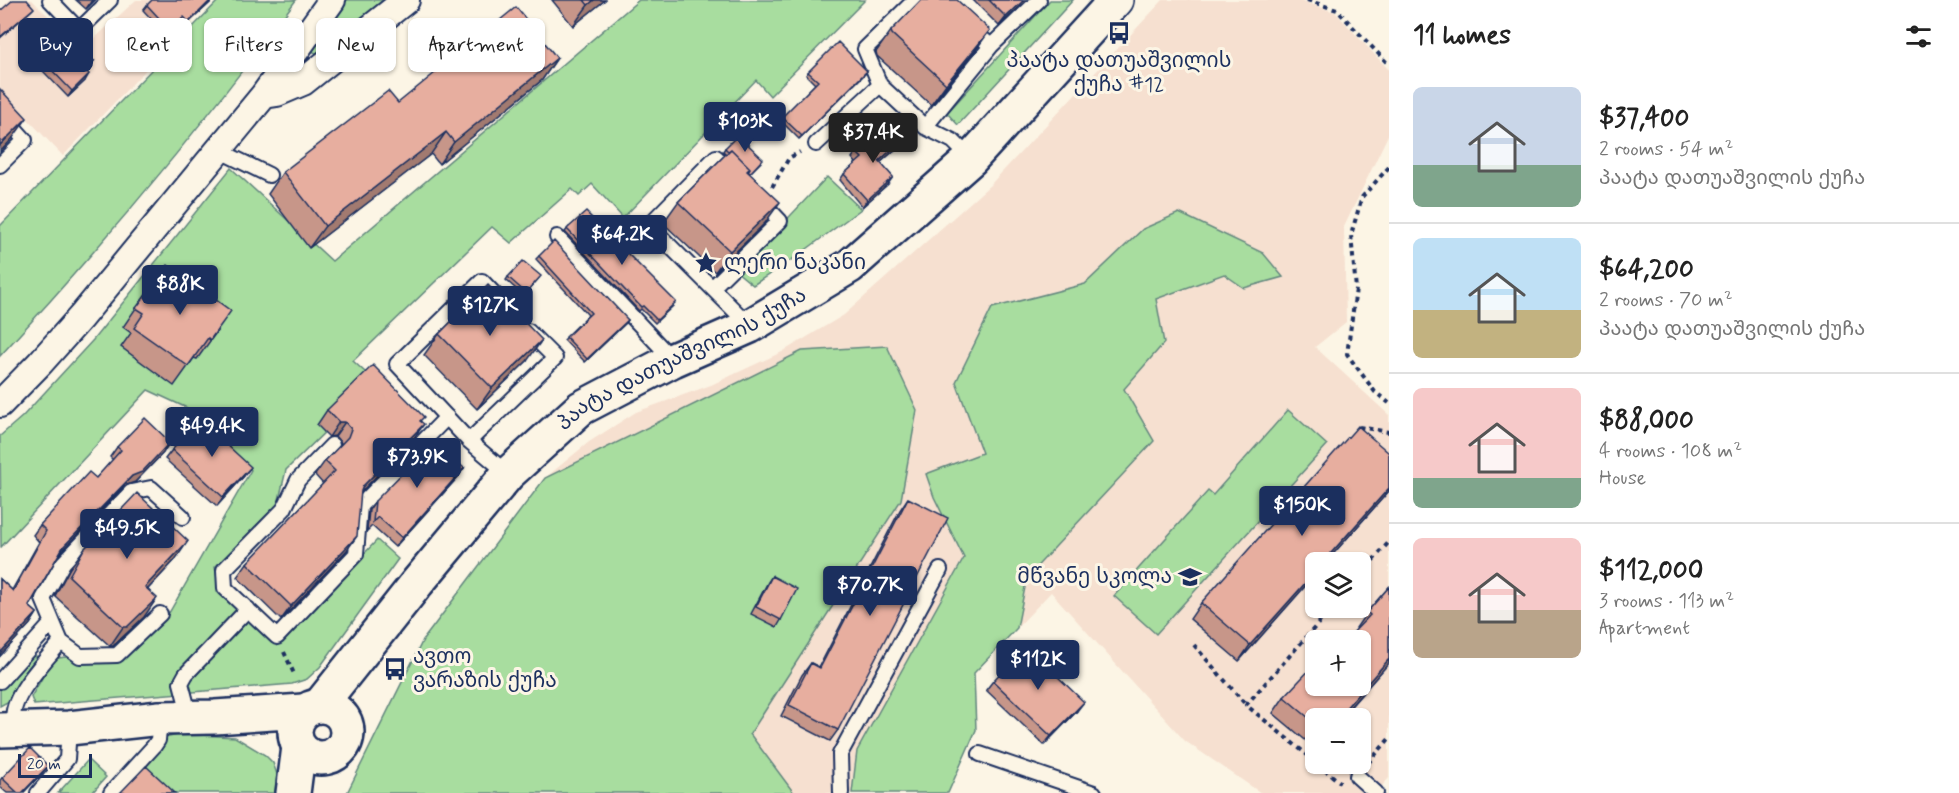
<!DOCTYPE html>
<html lang="en">
<head>
<meta charset="utf-8">
<style>
	:root { --surface:#fff; --page:#f2f2f2; --text:#222; --muted:#767676; --line:#e0e0e0; --accent:#1b2f5e }
	body { margin:0; font-family:Mynerve,"Noto Sans Georgian",sans-serif; background:var(--page); color:var(--text); height:100vh; display:flex; flex-direction:column; font-size:22px; white-space:nowrap }
	* { box-sizing:border-box; margin:0 }
	p { font-size:20px; color:var(--muted) }
	.icon { flex:none; width:33px; height:33px; fill:none; stroke:currentColor; stroke-width:2; stroke-linecap:round; stroke-linejoin:round }
	.map { position:relative; flex:1; overflow:hidden }
	.details { display:flex; flex-direction:column; background:var(--surface); width:570px }
	.details>* { flex:none }
	.banner { position:absolute; left:18px; top:18px; width:570px; height:54px; display:flex; gap:12px }
	.buttons { position:absolute; left:1305px; top:552px; display:grid; gap:12px }
	.buttons a { display:grid; place-items:center; width:66px; height:66px; border-radius:9px; background:var(--surface); box-shadow:0 2px 4px #0004; font-size:30px }
	.scale { position:absolute; left:18px; bottom:15px; width:74px; box-sizing:border-box; padding-left:6px; border:3px solid #1b2f5e; border-top:0; font-size:16px; line-height:21px; white-space:nowrap; color:#1b2f5e; -webkit-text-stroke:4px #fcf5e5; paint-order:stroke }
	.price { position:absolute; translate:-50% -51px; padding:0 14px; border-radius:6px; background:var(--accent); color:#fff; font-size:20px; line-height:39px; filter:drop-shadow(0 2px 3px #0008) }
	.price::after { content:''; position:absolute; left:50%; top:36px; width:18px; height:14px; margin-left:-9px; background:inherit; clip-path:polygon(0 0,100% 0,50% 100%) }
	.price.on { background:#222; color:#fff }
	ul { padding:0; list-style:none }
	li { display:flex; align-items:center; gap:18px; height:150px; padding:0 24px }
	li+li { border-top:2px solid var(--line) }
	li span { display:grid; place-items:center; flex:none; width:168px; height:120px; border-radius:9px; color:#555 }
	li>.icon { margin-inline-start:auto }
	span .icon { width:72px; height:72px; fill:#fffc; stroke-width:1 }
	li b { font-size:26px }
	h2 { display:flex; justify-content:space-between; align-items:center; height:72px; padding:0 24px; font-size:26px }
	.chip { padding:0 21px; border-radius:9px; background:var(--surface); box-shadow:0 2px 4px #0004; font-size:21px; line-height:54px }
	.chip.on { background:var(--accent); color:#fff }
	main { display:flex; flex:1; min-height:0 }
	.map>svg:first-child { display:block }
</style>
</head>
<body>
<main>
<div class="map">
<svg width="1389" height="793" viewBox="0 0 1389 793">
	<rect width="100%" height="100%" fill="#fcf5e5"/>
	<filter id="ink" filterUnits="userSpaceOnUse"><feTurbulence type="fractalNoise" baseFrequency=".0167" numOctaves="2"/><feDisplacementMap in="SourceGraphic" scale="12" xChannelSelector="R" yChannelSelector="G"/><feConvolveMatrix kernelMatrix="1 2 1 2 8 2 1 2 1" color-interpolation-filters="sRGB"/></filter>
	<g filter="url(#ink)">
		<path fill="#f6e0d0" fill-rule="evenodd" d="M 10,0 L 32,0 L 82,50 L 136,0 L 213,0 L 63,156 L 0,90 L 0,9 Z
			M 1163,0 L 1298,0 L 1335,12 L 1389,70 L 1389,133 L 1344,227 L 1346,322 L 1315,347 L 1389,415 L 1389,778 L 1376,793 L 1261,793 L 1185,741 L 1051,592 L 974,673 L 976,730 L 948,793 L 356,793 L 545,478 L 589,442 L 636,412 L 711,385 L 782,352 L 844,315 L 990,185 ZM 1316,562 L 1360,562 L 1360,608 L 1316,608 ZM 1316,640 L 1360,640 L 1360,686 L 1316,686 ZM 1316,718 L 1360,718 L 1360,764 L 1316,764 Z"/>
		<path fill="#a8dd9f" stroke="#62867e" stroke-width="1.5" d="M 219,0 L 296,0 C 204,124 105,243 0,356 L 0,226 Z
			M 347,0 L 385,0 L 318,54 L 309,50 Z
			M 639,0 L 865,0 L 770,96 L 756,80 L 623,218 L 592,184 L 579,196 L 572,189 L 511,243 L 492,227 L 353,361 L 376,382 L 286,470 L 278,504 L 215,567 L 219,590 L 277,646 L 377,540 L 398,559 L 320,667 L 307,679 L 292,684 L 34,705 L 31,697 L 53,659 L 65,657 L 118,663 L 169,613 L 251,470 L 187,408 L 148,390 L 1,547 L 0,436 L 23,416 L 93,340 L 231,168 L 332,261 Z
			M 1050,0 L 1073,0 L 958,125 L 947,113 Z
			M 827,177 L 861,209 L 796,257 L 753,285 L 737,272 Z
			M 1179,213 L 1263,253 L 1283,277 L 1244,288 L 1224,274 L 1156,299 L 1164,343 L 1124,389 L 1154,441 L 1027,577 L 1017,628 L 974,673 L 976,730 L 948,793 L 852,793 L 857,751 L 964,558 L 934,497 L 926,474 L 982,453 L 956,382 L 992,308 L 1085,284 L 1143,229 Z
			M 887,346 L 917,410 L 901,500 L 750,734 L 794,793 L 347,793 L 423,640 L 545,478 L 802,351 Z
			M 1288,410 L 1327,445 L 1156,634 L 1114,596 L 1208,491 L 1213,495 Z
			M 30,655 L 36,656 L 38,659 L 11,700 L 0,706 L 0,689 Z
			M 182,734 L 235,737 L 265,755 L 273,763 L 277,774 L 275,793 L 163,793 L 138,770 L 165,738 Z
			M 88,760 L 106,777 L 92,793 L 58,793 Z"/>
		<g fill="none" stroke-linecap="round" stroke-linejoin="round">
			<g stroke="#1b2f5e" stroke-width="18">
				<path id="lane" d="M 50,0 L 79,30 L 110,0
					M 915,0 L 865,49 L 880,85 L 925,127 L 953,141 L 971,159
					M 991,46 L 1039,0
					M 0,112 L 25,140 L 0,165
					M 925,127 L 991,46 L 970,28
					M 816,144 L 880,85
					M 218,150 L 269,175
					M 732,173 L 716,157 L 649,225 L 750,326
					M 557,237 L 673,360
					M 712,288 L 780,221 L 761,201
					M 499,299 L 482,281 L 397,364 L 469,441 L 508,474
					M 469,441 L 555,358 L 528,331
					M 332,445 L 298,480 L 284,509 L 224,570 L 225,588 L 277,637 L 356,554 L 360,506 L 447,417
					M 160,614 L 117,655 L 80,656 L 61,642 L 43,599 L 63,563 L 131,492 L 151,488 L 183,517
					M 0,681 L 52,623
					M 190,717 L 181,683 L 186,674 L 248,609
					M 19,727 C 18,726 14,721 14,720 C 8,699 48,657 61,642
					M 980,754 L 1094,793
					M 1357,776 L 1376,793
					M 38,793 L 67,759 L 69,728
					M 111,793 L 154,746 L 158,740 L 160,718
					M 841,793 L 840,754 L 940,570"/>
			</g>
			<g stroke="#1b2f5e" stroke-width="30">
				<path id="street" d="M 264,95 L 277,93 L 303,82 L 406,0
					M 0,404 L 40,363 L 81,317 L 264,95 L 332,0"/>
			</g>
			<g stroke="#1b2f5e" stroke-width="38">
				<g id="secondary">
					<path id="s1" d="M 320,705 L 417,583 L 508,474 L 581,408 L 673,360 L 750,326 L 850,266 L 971,159 L 1116,0"/>
					<circle cx="321" cy="732" r="26"/>
					<path d="M 0,730 L 69,728 L 160,718 L 215,717 L 303,711"/>
					<path d="M 293,793 L 299,747"/>
				</g>
			</g>
			<path stroke="#1b2f5e" stroke-width="4" stroke-dasharray="4.5 4.5" stroke-linecap="butt" d="M 1307,0 L 1337,10 L 1389,65
				M 1389,167 L 1362,197 L 1351,235 L 1356,289 L 1347,354 L 1375,392 L 1389,403
				M 772,187 L 789,158 L 800,152
				M 1359,427 L 1389,432
				M 1361,574 L 1389,542
				M 1194,645 L 1246,705
				M 284,652 L 295,676
				M 1316,762 L 1246,705 L 1332,608
				M 1368,763 L 1389,739
				M 1317,764 L 1340,782"/>
			<use href="#lane" stroke="#fcf5e5" stroke-width="14"/>
			<use href="#street" stroke="#fcf5e5" stroke-width="26"/>
			<use href="#secondary" stroke="#fcf5e5" stroke-width="33"/>
		</g>
		<path fill="#c79689" stroke="#1b2f5e" stroke-width="1.5" d="M 76,0 L 95,0 L 86,9 Z
			M 552,0 L 605,0 L 573,26 Z
			M 973,0 L 1027,0 L 999,26 Z
			M 211,2 L 185,26 L 180,21 L 166,35 L 143,10 L 147,5 Z
			M 891,31 L 975,51 L 931,105 L 877,56 L 876,52 Z
			M 557,58 L 542,80 L 439,164 L 431,154 L 309,248 L 268,194 L 283,172 L 398,103 Z
			M 94,61 L 86,71 L 85,81 L 68,97 L 43,71 L 47,65 Z
			M 867,71 L 799,139 L 780,120 L 815,84 L 806,75 L 808,72 Z
			M 725,148 L 761,162 L 749,174 L 765,223 L 715,272 L 663,223 L 678,202 L 726,154 L 723,151 Z
			M 897,148 L 880,163 L 888,184 L 862,207 L 840,180 L 844,174 L 856,163 L 852,158 L 856,152 Z
			M 569,227 L 673,306 L 655,323 L 641,309 L 639,311 L 565,232 Z
			M 539,256 L 628,320 L 585,362 L 564,340 L 588,315 L 536,259 Z
			M 508,277 L 538,279 L 524,296 L 506,280 Z
			M 136,308 L 218,330 L 197,359 L 194,358 L 174,386 L 121,347 L 131,333 L 123,327 Z
			M 439,334 L 527,361 L 477,409 L 424,355 Z
			M 327,410 L 421,422 L 414,438 L 361,492 L 347,550 L 281,620 L 237,577 L 247,563 L 323,484 L 315,475 L 325,461 L 340,446 L 341,443 L 335,436 L 329,437 L 317,425 Z
			M 117,447 L 163,453 L 135,482 L 124,486 L 59,554 L 29,606 L 37,613 L 30,624 L 0,656 L 0,579 L 12,590 L 39,542 L 33,535 L 40,525 L 96,478 L 113,460 L 110,457 Z
			M 172,450 L 244,476 L 217,506 L 165,459 Z
			M 1389,453 L 1389,491 L 1326,562 L 1316,562 L 1316,574 L 1239,661 L 1190,619 L 1201,603 Z
			M 464,468 L 458,477 L 395,547 L 372,526 L 367,531 L 369,510 L 375,501 Z
			M 908,498 L 838,730 L 830,741 L 781,716 L 802,675 L 811,663 L 819,667 L 900,510 Z
			M 84,549 L 175,560 L 148,589 L 144,617 L 113,646 L 110,646 L 55,596 L 70,568 Z
			M 772,576 L 781,620 L 777,627 L 751,614 L 768,582 Z
			M 1389,587 L 1389,663 L 1346,712 L 1316,718 L 1316,749 L 1273,713 L 1284,697 L 1316,686 L 1357,629 L 1356,628 L 1367,612 Z
			M 993,681 L 1077,711 L 1044,745 L 986,690 Z
			M 48,766 L 43,772 L 23,793 L 7,793 L 0,787 L 0,780 L 2,778 Z"/>
		<path fill="#a27a6f" stroke="#1b2f5e" stroke-width="1.5" d="M 92,0 L 95,0 L 86,9 Z
			M 211,0 L 212,0 L 211,2 L 185,26 Z
			M 594,0 L 605,0 L 573,26 L 588,5 Z
			M 1024,0 L 1027,0 L 999,26 L 1006,17 Z
			M 34,8 L 31,11 L 0,38 L 0,37 Z
			M 990,30 L 975,51 L 931,105 L 946,84 Z
			M 557,58 L 542,80 L 439,164 L 454,142 Z
			M 867,71 L 865,74 L 799,139 Z
			M 89,74 L 85,81 L 68,97 L 72,91 Z
			M 27,118 L 12,139 L 0,152 L 0,145 Z
			M 446,132 L 431,154 L 309,248 L 325,226 Z
			M 901,141 L 897,148 L 874,168 L 879,161 Z
			M 893,177 L 888,184 L 862,207 L 867,200 Z
			M 780,202 L 765,223 L 715,272 L 730,251 Z
			M 628,320 L 626,323 L 585,362 L 587,359 Z
			M 542,340 L 527,361 L 477,409 L 492,388 Z
			M 339,422 L 345,422 L 335,436 L 329,437 Z
			M 424,424 L 414,438 L 353,500 L 363,486 Z
			M 170,442 L 163,453 L 135,482 L 124,486 L 56,557 L 63,547 L 132,476 Z
			M 251,467 L 244,476 L 217,506 L 223,497 Z
			M 464,468 L 458,477 L 395,547 L 402,538 Z
			M 1389,488 L 1389,491 L 1326,562 L 1323,562 Z
			M 357,536 L 347,550 L 281,620 L 291,606 Z
			M 188,541 L 175,560 L 132,606 L 145,587 Z
			M 1316,571 L 1316,574 L 1239,661 L 1250,645 Z
			M 157,598 L 144,617 L 113,646 L 110,646 L 123,627 Z
			M 37,613 L 30,624 L 0,656 L 0,653 Z
			M 1389,659 L 1389,663 L 1340,718 L 1344,710 Z
			M 1084,702 L 1077,711 L 1044,745 L 1051,736 Z
			M 48,766 L 43,772 L 23,793 L 22,793 Z"/>
		<path fill="#e7ae9f" stroke="#1b2f5e" stroke-width="1.5" d="M 13,0 L 27,0 L 34,8 L 0,37 L 0,11 Z
			M 152,0 L 211,0 L 189,22 L 184,17 L 170,30 L 147,5 Z
			M 584,0 L 594,0 L 588,5 Z
			M 921,0 L 957,0 L 990,30 L 946,84 L 892,34 L 891,31 Z
			M 989,0 L 1024,0 L 1006,17 Z
			M 516,7 L 557,58 L 454,142 L 446,132 L 325,226 L 283,172 L 388,91 L 398,103 Z
			M 73,40 L 94,61 L 85,70 L 89,74 L 72,91 L 47,65 Z
			M 838,42 L 867,71 L 802,136 L 782,117 L 818,81 L 808,72 Z
			M 0,89 L 27,118 L 0,145 Z
			M 887,125 L 901,141 L 879,161 L 893,177 L 867,200 L 844,174 L 862,158 L 856,152 Z
			M 738,135 L 763,159 L 750,173 L 748,171 L 750,168 L 731,149 L 728,151 L 725,148 Z
			M 731,149 L 750,168 L 747,171 L 780,202 L 730,251 L 678,202 Z
			M 586,212 L 676,302 L 657,320 L 643,306 L 641,307 L 567,229 L 569,227 Z
			M 554,241 L 628,320 L 587,359 L 566,337 L 591,313 L 539,256 Z
			M 523,261 L 541,276 L 526,293 L 508,277 Z
			M 168,265 L 231,311 L 210,340 L 208,338 L 188,366 L 134,328 L 144,313 L 136,308 Z
			M 488,285 L 542,340 L 492,388 L 439,334 Z
			M 373,365 L 424,417 L 420,421 L 424,424 L 363,486 L 361,491 L 357,536 L 291,606 L 247,563 L 335,471 L 325,461 L 348,437 L 351,429 L 345,422 L 339,422 L 327,410 Z
			M 145,418 L 170,442 L 142,472 L 132,476 L 63,547 L 29,606 L 37,613 L 0,653 L 0,579 L 13,591 L 46,531 L 40,525 L 89,472 L 96,478 L 121,450 L 117,447 Z
			M 200,420 L 251,467 L 223,497 L 172,450 Z
			M 1358,426 L 1389,453 L 1389,488 L 1323,562 L 1316,562 L 1316,571 L 1250,645 L 1201,603 Z
			M 434,441 L 464,468 L 402,538 L 378,517 L 373,522 L 375,501 Z
			M 137,493 L 188,541 L 145,587 L 157,598 L 127,627 L 123,627 L 69,576 L 84,549 Z
			M 908,498 L 948,518 L 838,730 L 789,705 L 811,663 L 820,668 Z
			M 772,576 L 797,589 L 781,620 L 756,607 Z
			M 1389,587 L 1389,659 L 1344,710 L 1351,716 L 1349,718 L 1316,718 L 1316,724 L 1284,697 L 1314,665 L 1316,667 L 1316,686 L 1360,686 L 1360,640 L 1346,640 L 1370,615 L 1367,612 Z
			M 1026,646 L 1084,702 L 1051,736 L 993,681 Z
			M 30,748 L 48,766 L 22,793 L 18,793 L 2,778 Z
			M 146,766 L 175,793 L 120,793 Z"/>
	</g>
	<defs>
		<g id="bus-bare" transform="scale(1.8)"><path d="M-5-6H5V4H4V6H2V4H-2V6H-4V4H-5ZM-3.5-4V0h7V-4ZM-3.5 1.2v1.5H-2V1.2ZM2 1.2v1.5H3.5V1.2Z" fill="#1b2f5e" stroke="#fcf5e5" stroke-width="2.5" paint-order="stroke"/></g>
		<g id="sight-bare" transform="scale(1.8)"><path d="M0-6L1.8-2.2L6-1.7L2.9 1.2L3.7 5.4L0 3.3L-3.7 5.4L-2.9 1.2L-6-1.7L-1.8-2.2Z" fill="#1b2f5e" stroke="#fcf5e5" stroke-width="2.5" paint-order="stroke"/></g>
		<g id="school-bare" transform="scale(1.8)"><path d="M0-5L7-2L0 1L-7-2ZM-4 1L0 2.5L4 1V4Q0 6-4 4Z" fill="#1b2f5e" stroke="#fcf5e5" stroke-width="2.5" paint-order="stroke"/></g>
	</defs>
	<g fill-rule="evenodd">
		<use href="#bus-bare" x="1119" y="33"/>
		<use href="#sight-bare" x="706" y="263"/>
		<use href="#school-bare" x="1190" y="577"/>
		<use href="#bus-bare" x="395" y="669"/>
	</g>
	<g text-anchor="middle" dominant-baseline="central" stroke-width="6" stroke-linejoin="round" paint-order="stroke">
		<g font-size="21" fill="#1b2f5e" stroke="#fcf5e5" text-anchor="start">
			<text x="1119" y="61" text-anchor="middle">პაატა დათუაშვილის<tspan x="1119" dy="24">ქუჩა #12</tspan></text>
			<text x="724" y="263">ლერი ნაკანი</text>
			<text x="1172" y="577" text-anchor="end">მწვანე სკოლა</text>
			<text x="413" y="657">ავთო<tspan x="413" dy="24">ვარაზის ქუჩა</tspan></text>
		</g>
		<g font-size="21" fill="#1b2f5e" stroke="#fcf5e5">
			<text stroke="none"><textPath href="#s1" startOffset="508">პაატა დათუაშვილის ქუჩა</textPath></text>
		</g>
	</g>
</svg>
<div class="buttons">
<a><svg class="icon" aria-label="layers" viewBox="0 0 24 24"><path d="M12 4l9 5-9 5-9-5zM3 14l9 5 9-5"/></svg></a>
<a>+</a>
<a>−</a>
</div>
<div class="scale">20 m</div>
<b class="price" style="left:745px;top:153px">$103K</b>
<b class="price on" style="left:873px;top:164px">$37.4K</b>
<b class="price" style="left:622px;top:266px">$64.2K</b>
<b class="price" style="left:180px;top:316px">$88K</b>
<b class="price" style="left:490px;top:337px">$127K</b>
<b class="price" style="left:212px;top:458px">$49.4K</b>
<b class="price" style="left:417px;top:489px">$73.9K</b>
<b class="price" style="left:1302px;top:537px">$150K</b>
<b class="price" style="left:127px;top:560px">$49.5K</b>
<b class="price" style="left:870px;top:617px">$70.7K</b>
<b class="price" style="left:1038px;top:691px">$112K</b>
<div class="banner">
<a class="chip on">Buy</a>
<a class="chip">Rent</a>
<a class="chip">Filters</a>
<a class="chip">New</a>
<a class="chip">Apartment</a>
</div>
</div>
<section class="details">
<h2>11 homes<svg class="icon" aria-label="filters" viewBox="0 0 24 24"><path d="M4 7h16M4 17h16"/><circle cx="9" cy="7" r="2"/><circle cx="15" cy="17" r="2"/></svg></h2>
<ul>
<li><span style="background:linear-gradient(#c9d6e8 65%,#7fa58c 0)"><svg class="icon" aria-label="home" viewBox="0 0 24 24"><path d="M3 11l9-7 9 7M6 9v11h12V9"/></svg></span><div><b>$37,400</b><p>2 rooms · 54 m²</p><p>პაატა დათუაშვილის ქუჩა</p></div></li>
<li><span style="background:linear-gradient(#bfe0f5 60%,#c2b280 0)"><svg class="icon" aria-label="home" viewBox="0 0 24 24"><path d="M3 11l9-7 9 7M6 9v11h12V9"/></svg></span><div><b>$64,200</b><p>2 rooms · 70 m²</p><p>პაატა დათუაშვილის ქუჩა</p></div></li>
<li><span style="background:linear-gradient(#f6c9c9 75%,#7fa58c 0)"><svg class="icon" aria-label="home" viewBox="0 0 24 24"><path d="M3 11l9-7 9 7M6 9v11h12V9"/></svg></span><div><b>$88,000</b><p>4 rooms · 108 m²</p><p>House</p></div></li>
<li><span style="background:linear-gradient(#f6c9c9 60%,#b9a48a 0)"><svg class="icon" aria-label="home" viewBox="0 0 24 24"><path d="M3 11l9-7 9 7M6 9v11h12V9"/></svg></span><div><b>$112,000</b><p>3 rooms · 113 m²</p><p>Apartment</p></div></li>
</ul>
</section>
</main>
</body>
</html>
